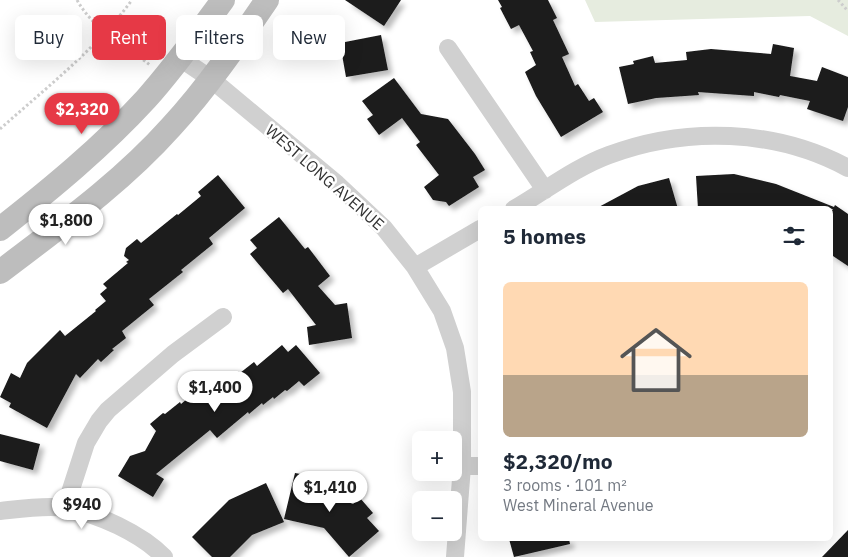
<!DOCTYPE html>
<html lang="en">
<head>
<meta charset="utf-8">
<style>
	:root { --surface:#fff; --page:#f2f2f3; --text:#1f2937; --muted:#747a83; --accent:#e63946 }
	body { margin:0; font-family:"IBM Plex Sans",sans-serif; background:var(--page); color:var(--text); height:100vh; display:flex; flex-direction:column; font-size:19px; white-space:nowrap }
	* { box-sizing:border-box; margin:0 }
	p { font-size:16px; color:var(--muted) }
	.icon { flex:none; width:28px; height:28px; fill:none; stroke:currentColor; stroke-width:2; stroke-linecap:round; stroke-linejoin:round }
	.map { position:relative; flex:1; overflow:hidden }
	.drawer { position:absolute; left:478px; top:206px; width:355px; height:335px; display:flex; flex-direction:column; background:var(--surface); border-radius:8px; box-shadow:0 5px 20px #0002 }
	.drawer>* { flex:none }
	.top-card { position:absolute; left:15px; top:15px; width:388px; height:45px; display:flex; gap:10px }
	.fabs { position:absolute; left:412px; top:431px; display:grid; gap:10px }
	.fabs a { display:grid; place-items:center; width:50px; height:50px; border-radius:8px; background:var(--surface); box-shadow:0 5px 20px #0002; font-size:25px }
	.price { position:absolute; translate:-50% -42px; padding:0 11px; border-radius:18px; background:#fff; color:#222; font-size:16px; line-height:32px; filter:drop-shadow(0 1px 2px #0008) }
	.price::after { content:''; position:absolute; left:50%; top:30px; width:15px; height:11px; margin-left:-8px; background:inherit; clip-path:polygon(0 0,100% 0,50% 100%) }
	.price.active { background:var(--accent); color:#fff }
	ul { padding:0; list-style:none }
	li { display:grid; align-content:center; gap:10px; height:265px; padding:0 25px }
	li span { display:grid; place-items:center; height:155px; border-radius:8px; color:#555 }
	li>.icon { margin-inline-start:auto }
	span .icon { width:90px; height:90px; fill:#fffc; stroke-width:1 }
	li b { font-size:21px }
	h2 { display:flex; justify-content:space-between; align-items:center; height:60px; padding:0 25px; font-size:21px }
	.chip { padding:0 18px; border-radius:8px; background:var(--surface); box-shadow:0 5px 20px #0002; font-size:18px; line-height:45px }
	.chip.active { background:var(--accent); color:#fff }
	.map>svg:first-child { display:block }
</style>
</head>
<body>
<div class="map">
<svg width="848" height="557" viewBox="0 0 848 557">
	<defs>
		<filter id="shadow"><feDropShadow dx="4.5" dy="4.5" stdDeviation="2.5" flood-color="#0004"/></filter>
	</defs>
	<rect width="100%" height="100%" fill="#fff"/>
	<path fill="#e6ecdf" d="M 585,0 L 848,0 L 848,36 L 810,16 L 595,22 Z"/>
	<path fill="#1a1a1a" filter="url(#shadow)" d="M 345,0 L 401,0 L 384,26 Z
		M 498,0 L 548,0 L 557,18 L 553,20 L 569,54 L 562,57 L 575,86 L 578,84 L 589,101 L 594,98 L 603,112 L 561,137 L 536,96 L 525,72 L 536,65 L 530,52 L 533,51 L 519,25 L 511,29 L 500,8 L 502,7 Z
		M 381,35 L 388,70 L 346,77 L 340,43 Z
		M 773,44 L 794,48 L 790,76 L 817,81 L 822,67 L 848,77 L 848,107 L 843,121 L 807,109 L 810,101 L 780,95 L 779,97 L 754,92 L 754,96 L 698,92 L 699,95 L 656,98 L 628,104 L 619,67 L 634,64 L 633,61 L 653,56 L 655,63 L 687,60 L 686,52 L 711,49 L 771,54 Z
		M 394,78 L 421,114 L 448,119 L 475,154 L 485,170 L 473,177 L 479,187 L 449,206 L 446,202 L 433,200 L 424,187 L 439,175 L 416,145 L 420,142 L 402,118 L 379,135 L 367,119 L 373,115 L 362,101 Z
		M 734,174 L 776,184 L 834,207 L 835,205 L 848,214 L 848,266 L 830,254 L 830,213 L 833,209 L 698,209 L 696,176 Z
		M 218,175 L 245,208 L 209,238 L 213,244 L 181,270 L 183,272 L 149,299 L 154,305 L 122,331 L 126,338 L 112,349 L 114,350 L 101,362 L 98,359 L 80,378 L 76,374 L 47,428 L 9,407 L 11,403 L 0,397 L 11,373 L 20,378 L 27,363 L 60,330 L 65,336 L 96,311 L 95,310 L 106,301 L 100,294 L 107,288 L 103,284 L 128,263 L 126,262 L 129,260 L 124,256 L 126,248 L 137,239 L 141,243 L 177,214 L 178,215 L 201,196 L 198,192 Z
		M 669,178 L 678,209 L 595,209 L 638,186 Z
		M 279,217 L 305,249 L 308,247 L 330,276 L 318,286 L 335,305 L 347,303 L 352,338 L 309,345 L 307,327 L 316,325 L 288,289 L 283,293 L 250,254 L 257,248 L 250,240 Z
		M 282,345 L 288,352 L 296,345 L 320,373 L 304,386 L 299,381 L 287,391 L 285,390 L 274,399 L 273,397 L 263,405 L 262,403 L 249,414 L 248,412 L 217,438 L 210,430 L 156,474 L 164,479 L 153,497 L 118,476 L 130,456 L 145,451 L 156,431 L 150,424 L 163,413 L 165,414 L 180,402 L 181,404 L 208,382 L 215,390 L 239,371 L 240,373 L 254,362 L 257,366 Z
		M 0,434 L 40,444 L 33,470 L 0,461 Z
		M 295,473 L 327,479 L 325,488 L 329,488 L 327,494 L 353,504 L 360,498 L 373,513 L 367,518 L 379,531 L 349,557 L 324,528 L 284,519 Z
		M 266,483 L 284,522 L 252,535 L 230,557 L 212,557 L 192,537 L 229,500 Z
		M 848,530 L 848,557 L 822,557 Z
		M 509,539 L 569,539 L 570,544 L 514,557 Z"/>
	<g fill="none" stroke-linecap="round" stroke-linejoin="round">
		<path stroke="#cdcdcd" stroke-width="3" stroke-dasharray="2.5 2.5" stroke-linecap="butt" d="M 77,0 C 93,29 124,45 150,65
			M 838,0 L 848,11
			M 0,129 C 46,88 96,49 132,0"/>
		<path stroke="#d0d0d0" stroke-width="18" d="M 448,48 L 545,190
			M 180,58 L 211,79 L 337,184 L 384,228 L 415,267 L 442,311 L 455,348 L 462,392 L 462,466 L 455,557
			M 514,209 C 545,191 576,167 609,155 C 686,126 776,129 848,168
			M 415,267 L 480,229
			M 462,466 L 480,466
			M 65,508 L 86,443 L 99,421 L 108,410 L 173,354 L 223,317
			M 0,511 C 19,509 47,505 65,508 C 97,513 142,534 164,557"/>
		<path stroke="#bdbdbd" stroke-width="24" d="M 0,229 C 51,189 102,147 146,99 C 174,68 198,34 223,0
			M 0,272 C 59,227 121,183 171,127 C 207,88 237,44 267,0"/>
	</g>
	<g text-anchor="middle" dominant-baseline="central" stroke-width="5" stroke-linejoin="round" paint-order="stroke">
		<g font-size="16" fill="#333" stroke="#fff">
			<text transform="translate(325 177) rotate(41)">WEST LONG AVENUE</text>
		</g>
	</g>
</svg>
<div class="fabs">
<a>+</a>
<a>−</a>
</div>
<b class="price active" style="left:82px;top:135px">$2,320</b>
<b class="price" style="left:66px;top:246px">$1,800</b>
<b class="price" style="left:215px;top:413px">$1,400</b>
<b class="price" style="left:330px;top:513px">$1,410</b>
<b class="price" style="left:82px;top:530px">$940</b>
<div class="top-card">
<a class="chip">Buy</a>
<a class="chip active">Rent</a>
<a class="chip">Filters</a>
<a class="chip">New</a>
</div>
<section class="drawer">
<h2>5 homes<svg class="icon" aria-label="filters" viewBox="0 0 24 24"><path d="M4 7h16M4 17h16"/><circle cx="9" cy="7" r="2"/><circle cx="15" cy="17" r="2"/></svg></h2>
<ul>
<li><span style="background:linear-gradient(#ffd9b3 60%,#b9a48a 0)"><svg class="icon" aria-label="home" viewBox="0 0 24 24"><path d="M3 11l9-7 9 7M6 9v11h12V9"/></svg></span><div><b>$2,320/mo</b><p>3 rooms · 101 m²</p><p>West Mineral Avenue</p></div></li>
</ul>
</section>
</div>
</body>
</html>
